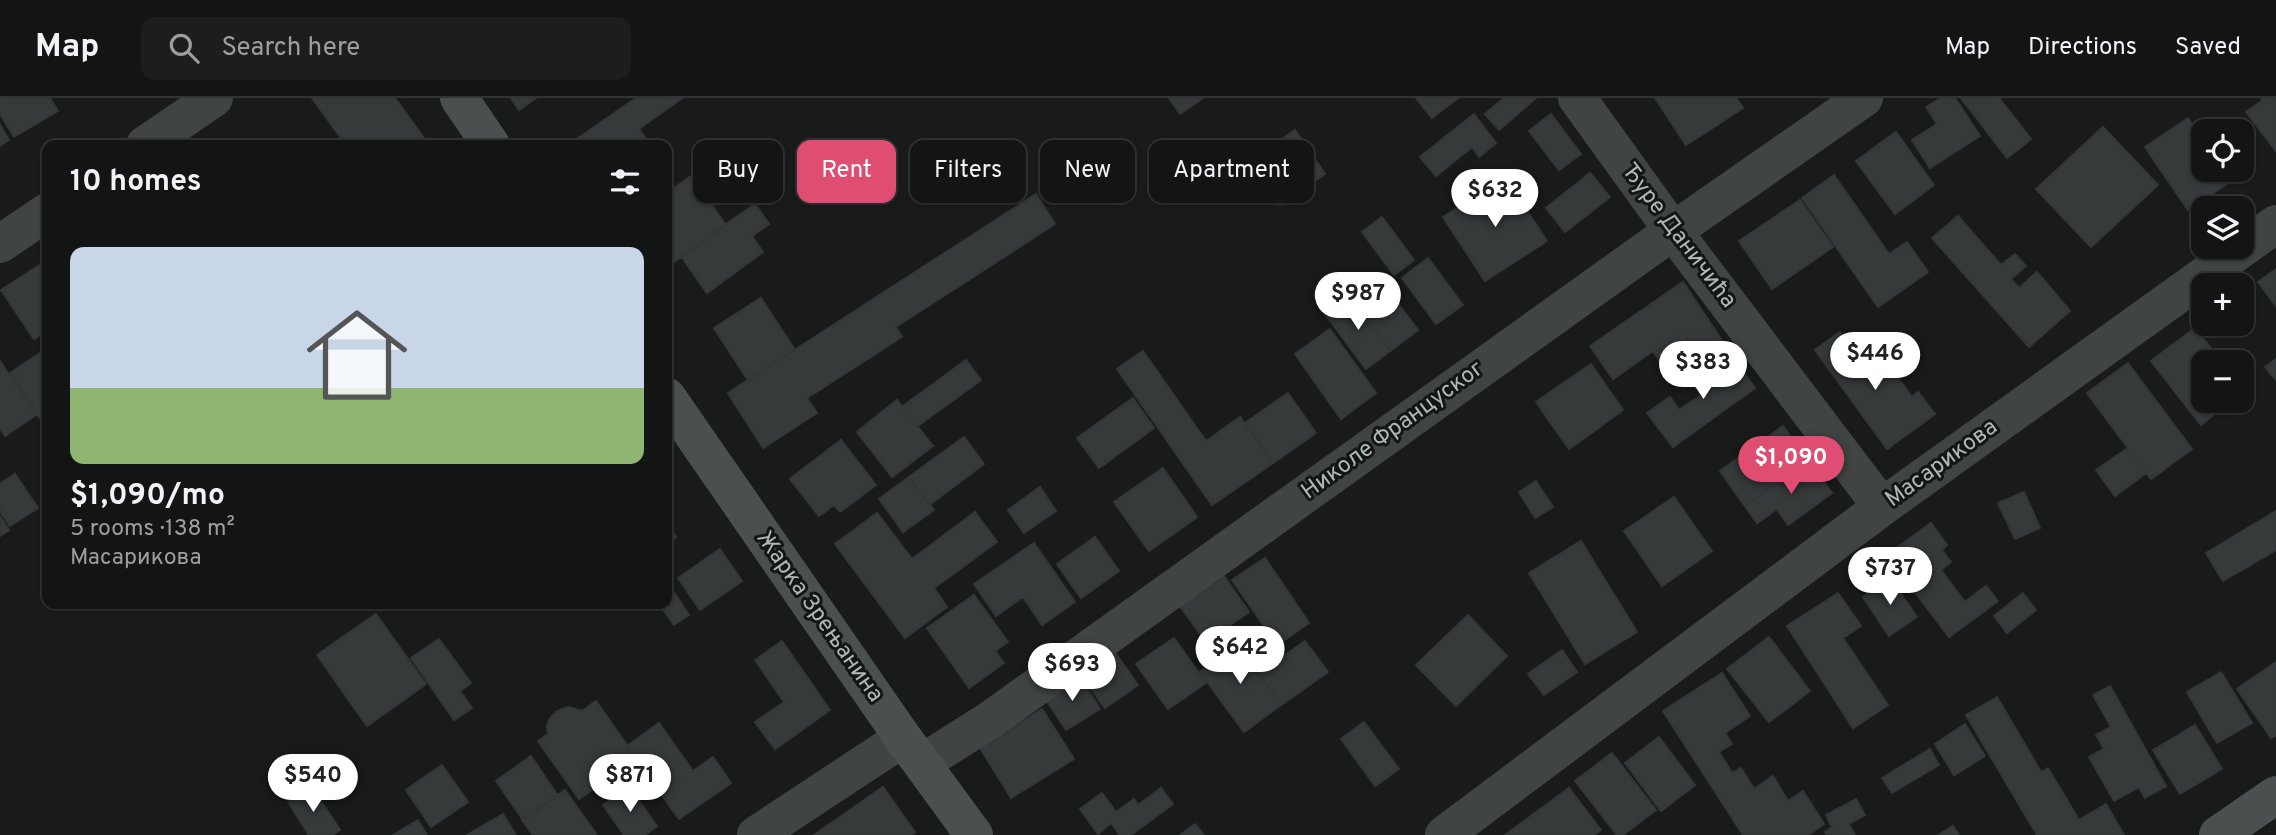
<!DOCTYPE html>
<html lang="en">
<head>
<meta charset="utf-8">
<style>
	:root { --surface:#131414; --page:#1c1d1d; --text:#f1f3f6; --muted:#9d9ea0; --line:#323334; --accent:#df4d73 }
	body { margin:0; font-family:Overpass,sans-serif; background:var(--page); color:var(--text); height:100vh; display:flex; flex-direction:column; font-size:26px; white-space:nowrap }
	* { box-sizing:border-box; margin:0 }
	p { font-size:23px; color:var(--muted) }
	.icon { flex:none; width:38px; height:38px; fill:none; stroke:currentColor; stroke-width:2; stroke-linecap:round; stroke-linejoin:round }
	.map { position:relative; flex:1; overflow:hidden }
	.drawer { position:absolute; left:42px; top:42px; width:630px; height:469px; display:flex; flex-direction:column; background:var(--surface); border-radius:14px; box-shadow:0 2px 5px #0004,0 0 0 2px var(--line) }
	.drawer>* { flex:none }
	.guide { position:absolute; left:693px; top:42px; width:665px; height:63px; display:flex; gap:14px }
	.buttons { position:absolute; left:2191px; top:21px; display:grid; gap:14px }
	.buttons a { display:grid; place-items:center; width:63px; height:63px; border-radius:14px; background:var(--surface); box-shadow:0 2px 5px #0004,0 0 0 2px var(--line); font-size:35px }
	.price { position:absolute; translate:-50% -60px; padding:0 16px; border-radius:24px; background:#fff; color:#222; font-size:23px; line-height:46px; filter:drop-shadow(0 2px 4px #0008) }
	.price::after { content:''; position:absolute; left:50%; top:42px; width:21px; height:16px; margin-left:-10px; background:inherit; clip-path:polygon(0 0,100% 0,50% 100%) }
	.price.on { background:var(--accent); color:#fff }
	ul { padding:0; list-style:none }
	li { display:grid; align-content:center; gap:14px; height:371px; padding:0 28px }
	li span { display:grid; place-items:center; height:217px; border-radius:14px; color:#555 }
	li>.icon { margin-inline-start:auto }
	span .icon { width:126px; height:126px; fill:#fffc; stroke-width:1 }
	li b { font-size:30px }
	h2 { display:flex; justify-content:space-between; align-items:center; height:84px; padding:0 28px; font-size:30px }
	.tag { padding:0 24px; border-radius:14px; background:var(--surface); box-shadow:0 2px 5px #0004,0 0 0 2px var(--line); font-size:24px; line-height:63px }
	.tag.on { background:var(--accent); color:#fff }
	header { display:flex; align-items:center; gap:42px; box-sizing:border-box; height:98px; padding:0 35px; background:var(--surface); border-bottom:2px solid var(--line) }
	header strong { font-size:33px }
	nav { display:flex; gap:38px; margin-inline-start:auto; font-size:24px }
	.search { width:490px; height:63px; background:var(--page); display:flex; align-items:center; gap:18px; box-sizing:border-box; padding:0 24px; border-radius:14px; color:var(--muted); font-size:26px }
	.map>svg:first-child { display:block }
</style>
</head>
<body>
<header>
<strong>Map</strong>
<div class="search"><svg class="icon" aria-label="search" viewBox="0 0 24 24"><circle cx="10" cy="10" r="6"/><path d="M15 15l6 6"/></svg>Search here</div>
<nav><a>Map</a><a>Directions</a><a>Saved</a></nav>
</header>
<div class="map">
<svg width="2276" height="737" viewBox="0 0 2276 737">
	<rect width="100%" height="100%" fill="#191b1b"/>
	<path fill="#363a3a" stroke="#343737" stroke-width="2" d="M 0,0 L 50,0 L 58,13 L 14,39 L 0,16 Z
		M 312,0 L 395,0 L 426,43 L 420,47 L 346,47 Z
		M 511,0 L 536,0 L 519,12 Z
		M 636,0 L 681,1 L 639,31 L 645,40 L 634,47 L 568,47 Z
		M 1169,0 L 1203,0 L 1180,16 Z
		M 1416,0 L 1458,0 L 1432,20 Z
		M 1504,0 L 1536,0 L 1499,32 L 1485,16 Z
		M 1655,0 L 1736,0 L 1743,10 L 1686,47 Z
		M 1941,0 L 1955,0 L 1980,38 L 1930,70 L 1912,42 L 1937,26 L 1926,9 Z
		M 1961,0 L 1999,0 L 2031,41 L 2007,60 Z
		M 2261,0 L 2276,0 L 2276,53 L 2246,14 L 2263,2 Z
		M 1474,16 L 1496,45 L 1479,59 L 1472,49 L 1436,78 L 1420,59 Z
		M 1551,16 L 1581,56 L 1559,72 L 1529,33 Z
		M 2188,20 L 2203,42 L 2203,72 L 2224,72 L 2231,83 L 2188,112 L 2145,49 Z
		M 0,27 L 9,42 L 0,48 Z
		M 2103,29 L 2158,87 L 2091,149 L 2036,91 Z
		M 1295,32 L 1325,76 L 1280,107 L 1250,64 Z
		M 1896,34 L 1934,87 L 1895,116 L 1856,63 Z
		M 1590,75 L 1610,99 L 1565,134 L 1546,110 Z
		M 1834,77 L 1889,156 L 1907,144 L 1928,174 L 1878,209 L 1802,100 Z
		M 691,78 L 726,127 L 667,169 L 667,95 Z
		M 1505,79 L 1547,143 L 1485,183 L 1443,119 Z
		M 1036,96 L 1055,126 L 896,229 L 902,239 L 807,300 L 817,315 L 763,350 L 728,295 Z
		M 1800,102 L 1833,149 L 1772,191 L 1739,143 Z
		M 755,106 L 769,126 L 752,138 L 763,154 L 707,195 L 681,158 Z
		M 1958,118 L 2001,167 L 2015,156 L 2026,168 L 2011,181 L 2019,190 L 2037,174 L 2070,213 L 2029,249 L 1932,140 Z
		M 1382,119 L 1414,162 L 1394,177 L 1362,134 Z
		M 1428,160 L 1463,207 L 1436,226 L 1402,180 Z
		M 47,162 L 47,232 L 34,241 L 1,192 Z
		M 2276,171 L 2276,208 L 2258,184 Z
		M 1377,177 L 1418,232 L 1390,253 L 1349,198 Z
		M 1683,184 L 1723,244 L 1671,280 L 1653,253 L 1613,281 L 1590,248 Z
		M 1349,198 L 1390,253 L 1366,271 L 1325,216 Z
		M 761,200 L 795,252 L 748,282 L 714,230 Z
		M 2195,230 L 2222,264 L 2203,264 L 2203,303 L 2220,303 L 2224,308 L 2201,327 L 2151,263 Z
		M 1330,231 L 1376,295 L 1341,321 L 1295,256 Z
		M 1840,234 L 1864,267 L 1880,255 L 1912,299 L 1918,294 L 1935,316 L 1887,351 L 1815,252 Z
		M 1143,253 L 1206,343 L 1240,319 L 1273,365 L 1212,407 L 1117,271 Z
		M 40,255 L 47,266 L 47,331 L 10,275 Z
		M 1729,255 L 1755,290 L 1673,349 L 1647,315 L 1670,299 L 1679,312 L 1701,297 L 1690,283 Z
		M 2276,261 L 2276,282 L 2265,269 Z
		M 966,262 L 981,282 L 918,328 L 902,309 Z
		M 0,263 L 36,317 L 5,338 L 0,330 Z
		M 2128,265 L 2192,351 L 2151,381 L 2087,295 Z
		M 1591,266 L 1623,312 L 1569,351 L 1536,304 Z
		M 1288,295 L 1316,335 L 1273,365 L 1245,325 Z
		M 1133,300 L 1154,330 L 1099,370 L 1077,340 Z
		M 897,302 L 933,348 L 892,379 L 857,334 Z
		M 1783,328 L 1809,363 L 1745,408 L 1720,373 Z
		M 964,339 L 984,366 L 929,407 L 909,379 Z
		M 841,342 L 876,387 L 840,414 L 834,407 L 819,418 L 790,381 Z
		M 2128,350 L 2146,375 L 2115,398 L 2096,372 Z
		M 1809,363 L 1832,395 L 1788,427 L 1777,411 L 1757,425 L 1745,408 Z
		M 1163,370 L 1197,419 L 1149,453 L 1114,404 Z
		M 15,376 L 38,410 L 10,428 L 0,413 L 0,386 Z
		M 909,379 L 934,412 L 903,434 L 879,401 Z
		M 1536,383 L 1553,409 L 1535,420 L 1519,394 Z
		M 1040,389 L 1056,413 L 1024,435 L 1008,412 Z
		M 2024,394 L 2040,430 L 2015,441 L 1998,405 Z
		M 1674,399 L 1712,453 L 1662,488 L 1624,433 Z
		M 2276,413 L 2276,452 L 2223,483 L 2206,455 Z
		M 975,414 L 997,444 L 934,490 L 947,509 L 905,540 L 835,446 L 877,415 L 912,461 Z
		M 0,418 L 9,432 L 0,438 Z
		M 1931,425 L 1947,447 L 1942,452 L 1951,464 L 1941,472 L 1965,504 L 1986,488 L 1998,503 L 1949,539 L 1887,457 Z
		M 667,426 L 676,439 L 667,445 Z
		M 1095,439 L 1119,473 L 1081,500 L 1057,466 Z
		M 1581,443 L 1637,534 L 1585,566 L 1529,475 Z
		M 1034,445 L 1075,504 L 1042,527 L 1023,499 L 996,518 L 974,486 Z
		M 720,451 L 742,483 L 700,512 L 678,480 Z
		M 1265,460 L 1309,525 L 1277,547 L 1232,482 Z
		M 1224,478 L 1249,514 L 1206,544 L 1180,508 Z
		M 1890,480 L 1917,519 L 1889,538 L 1863,499 Z
		M 667,484 L 689,517 L 674,527 L 659,506 L 667,506 Z
		M 1838,495 L 1861,528 L 1843,540 L 1888,607 L 1853,630 L 1787,528 Z
		M 2023,495 L 2036,512 L 2007,535 L 1994,518 Z
		M 974,497 L 1008,544 L 995,553 L 1004,565 L 969,590 L 927,530 Z
		M 376,516 L 426,586 L 367,628 L 317,557 Z
		M 1468,517 L 1507,558 L 1456,608 L 1416,567 Z
		M 1769,539 L 1810,593 L 1769,624 L 1727,571 Z
		M 1174,540 L 1206,585 L 1168,611 L 1136,566 Z
		M 1232,540 L 1281,607 L 1244,634 L 1200,574 L 1217,562 L 1212,555 Z
		M 439,541 L 471,585 L 460,593 L 472,610 L 454,622 L 411,560 Z
		M 782,543 L 830,612 L 775,651 L 755,624 L 784,604 L 755,562 Z
		M 1305,543 L 1328,574 L 1281,607 L 1259,575 Z
		M 1562,552 L 1577,574 L 1544,597 L 1528,576 Z
		M 1114,553 L 1138,587 L 1105,610 L 1081,577 Z
		M 2276,564 L 2276,637 L 2271,640 L 2237,591 Z
		M 2221,574 L 2252,625 L 2217,645 L 2187,594 Z
		M 1722,575 L 1750,618 L 1725,635 L 1732,646 L 1719,654 L 1732,675 L 1741,670 L 1754,691 L 1773,678 L 1788,703 L 1803,693 L 1824,726 L 1808,737 L 1743,737 L 1663,613 Z
		M 1079,577 L 1100,611 L 1066,632 L 1044,599 Z
		M 2110,588 L 2166,688 L 2145,700 L 2139,689 L 2114,703 L 2089,659 L 2104,651 L 2096,637 L 2111,629 L 2093,597 Z
		M 1997,599 L 2041,674 L 2048,670 L 2079,722 L 2106,706 L 2124,737 L 2037,737 L 1966,617 Z
		M 596,603 L 637,661 L 579,701 L 538,643 L 548,636 L 547,628 L 550,620 L 557,613 L 568,609 L 582,613 Z
		M 1042,611 L 1074,661 L 1011,700 L 980,650 Z
		M 1364,624 L 1399,671 L 1375,688 L 1341,641 Z
		M 659,625 L 693,673 L 713,659 L 731,685 L 679,721 L 627,648 Z
		M 1965,626 L 1985,658 L 1954,677 L 1935,646 Z
		M 2195,627 L 2222,671 L 2180,696 L 2153,652 Z
		M 1659,639 L 1695,687 L 1661,713 L 1625,665 Z
		M 1930,651 L 1939,667 L 1892,695 L 1882,680 Z
		M 1612,655 L 1656,712 L 1623,737 L 1617,737 L 1575,683 Z
		M 531,658 L 558,698 L 523,722 L 496,683 Z
		M 442,667 L 468,704 L 431,729 L 406,692 Z
		M 312,689 L 340,732 L 332,737 L 309,737 L 288,704 Z
		M 629,689 L 657,728 L 645,737 L 624,737 L 603,707 Z
		M 883,689 L 915,734 L 911,737 L 814,737 Z
		M 1161,690 L 1173,706 L 1131,737 L 1120,737 L 1111,725 L 1098,736 L 1080,711 L 1102,695 L 1116,714 L 1134,701 L 1138,707 Z
		M 1569,690 L 1601,732 L 1594,737 L 1505,737 Z
		M 565,692 L 597,737 L 533,737 L 522,722 Z
		M 1856,701 L 1865,717 L 1849,726 L 1855,737 L 1827,737 L 1825,734 L 1832,729 L 1826,717 Z
		M 503,716 L 516,737 L 467,737 Z
		M 418,722 L 427,737 L 393,737 Z
		M 1195,726 L 1204,737 L 1180,737 Z
		M 1953,728 L 1959,737 L 1938,737 Z"/>
	<g fill="none" stroke-linecap="round" stroke-linejoin="round">
		<path stroke="#404544" stroke-width="38" d="M 1577,0 L 1673,133 L 1882,409
			M 145,47 L 214,0
			M 0,146 L 47,114
			M 922,665 L 990,622 L 1673,133 L 1864,0
			M 756,737 L 903,640
			M 1444,737 L 1882,409 L 2276,126"/>
		<path stroke="#49504f" stroke-width="38" d="M 459,0 L 491,47
			M 667,299 L 903,640 L 974,737
			M 2218,737 L 2276,697"/>
	</g>
	<g text-anchor="middle" dominant-baseline="central" stroke-width="6" stroke-linejoin="round" paint-order="stroke">
		<g font-size="23" fill="#adb9b7" stroke="#141616">
			<text transform="translate(1678 138) rotate(53)">Ђуре Даничића</text>
			<text transform="translate(1393 333) rotate(-36)">Николе Француског</text>
			<text transform="translate(1942 366) rotate(-36)">Масарикова</text>
			<text transform="translate(819 519) rotate(55)">Жарка Зрењанина</text>
		</g>
	</g>
</svg>
<div class="buttons">
<a><svg class="icon" aria-label="locate" viewBox="0 0 24 24"><circle cx="12" cy="12" r="6"/><path d="M12 2v4M12 18v4M2 12h4M18 12h4"/></svg></a>
<a><svg class="icon" aria-label="layers" viewBox="0 0 24 24"><path d="M12 4l9 5-9 5-9-5zM3 14l9 5 9-5"/></svg></a>
<a>+</a>
<a>−</a>
</div>
<b class="price" style="left:1495px;top:131px">$632</b>
<b class="price" style="left:1358px;top:234px">$987</b>
<b class="price" style="left:1875px;top:294px">$446</b>
<b class="price" style="left:1703px;top:303px">$383</b>
<b class="price on" style="left:1791px;top:398px">$1,090</b>
<b class="price" style="left:1890px;top:509px">$737</b>
<b class="price" style="left:1240px;top:588px">$642</b>
<b class="price" style="left:1072px;top:605px">$693</b>
<b class="price" style="left:313px;top:716px">$540</b>
<b class="price" style="left:630px;top:716px">$871</b>
<div class="guide">
<a class="tag">Buy</a>
<a class="tag on">Rent</a>
<a class="tag">Filters</a>
<a class="tag">New</a>
<a class="tag">Apartment</a>
</div>
<section class="drawer">
<h2>10 homes<svg class="icon" aria-label="filters" viewBox="0 0 24 24"><path d="M4 7h16M4 17h16"/><circle cx="9" cy="7" r="2"/><circle cx="15" cy="17" r="2"/></svg></h2>
<ul>
<li><span style="background:linear-gradient(#c9d6e8 65%,#8fb573 0)"><svg class="icon" aria-label="home" viewBox="0 0 24 24"><path d="M3 11l9-7 9 7M6 9v11h12V9"/></svg></span><div><b>$1,090/mo</b><p>5 rooms · 138 m²</p><p>Масарикова</p></div></li>
</ul>
</section>
</div>
</body>
</html>
